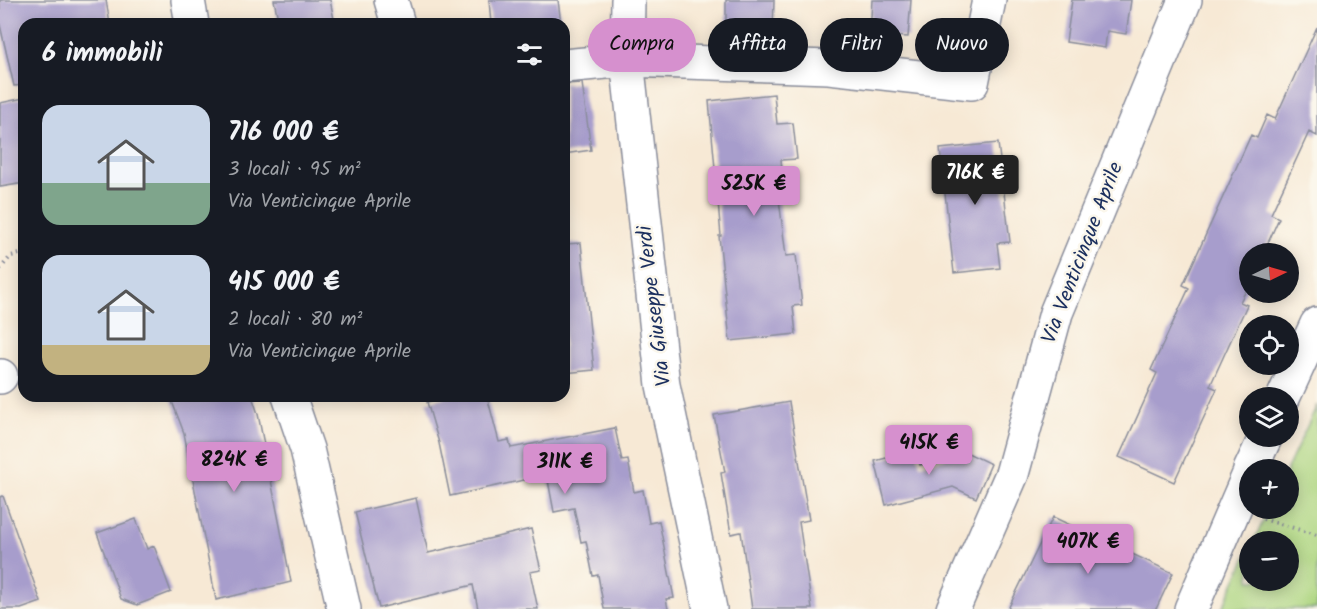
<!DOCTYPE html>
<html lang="it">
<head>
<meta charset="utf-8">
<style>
	:root { --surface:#171b24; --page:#242831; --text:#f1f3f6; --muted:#9ea1a6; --accent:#d690ce }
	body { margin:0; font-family:Kalam,sans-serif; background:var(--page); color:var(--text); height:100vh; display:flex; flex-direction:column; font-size:22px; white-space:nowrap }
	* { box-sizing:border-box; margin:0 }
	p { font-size:20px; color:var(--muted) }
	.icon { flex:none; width:33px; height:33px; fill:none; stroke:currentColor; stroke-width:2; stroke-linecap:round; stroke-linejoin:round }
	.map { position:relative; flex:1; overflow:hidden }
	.details { position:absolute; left:18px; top:18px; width:552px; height:384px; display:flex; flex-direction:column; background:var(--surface); border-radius:18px; box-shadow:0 3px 15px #0003 }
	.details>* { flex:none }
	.guide { position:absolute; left:588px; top:18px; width:570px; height:54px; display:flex; gap:12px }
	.needle { width:39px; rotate:85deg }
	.fabs { position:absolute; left:1239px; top:243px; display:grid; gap:12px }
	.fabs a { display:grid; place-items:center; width:60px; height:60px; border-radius:50%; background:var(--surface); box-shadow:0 3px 15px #0003; font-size:30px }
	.price { position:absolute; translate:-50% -51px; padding:0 14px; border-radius:6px; background:var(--accent); color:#111; font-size:20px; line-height:39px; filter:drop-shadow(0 2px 3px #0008) }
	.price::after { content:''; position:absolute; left:50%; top:36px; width:18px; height:14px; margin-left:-9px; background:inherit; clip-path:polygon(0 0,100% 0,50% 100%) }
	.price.current { background:#222; color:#fff }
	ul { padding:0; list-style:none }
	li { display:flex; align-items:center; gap:18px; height:150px; padding:0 24px }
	li span { display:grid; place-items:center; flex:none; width:168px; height:120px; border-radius:18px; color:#555 }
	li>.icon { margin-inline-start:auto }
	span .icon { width:72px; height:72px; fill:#fffc; stroke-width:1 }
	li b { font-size:26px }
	h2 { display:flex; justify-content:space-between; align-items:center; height:72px; padding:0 24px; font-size:26px }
	.tag { padding:0 21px; border-radius:27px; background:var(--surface); box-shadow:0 3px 15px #0003; font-size:21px; line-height:54px }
	.tag.current { background:var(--accent); color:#111 }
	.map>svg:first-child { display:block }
</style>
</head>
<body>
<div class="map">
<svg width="1317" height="609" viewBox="0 0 1317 609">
	<rect width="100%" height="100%" fill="#fbf7ec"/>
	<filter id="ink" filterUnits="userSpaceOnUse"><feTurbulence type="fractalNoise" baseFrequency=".0167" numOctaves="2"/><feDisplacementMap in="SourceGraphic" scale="12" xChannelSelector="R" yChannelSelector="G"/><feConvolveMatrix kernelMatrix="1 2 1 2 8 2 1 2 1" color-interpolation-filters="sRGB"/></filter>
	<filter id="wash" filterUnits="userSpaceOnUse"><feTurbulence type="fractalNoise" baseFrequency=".008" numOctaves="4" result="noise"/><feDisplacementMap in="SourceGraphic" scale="24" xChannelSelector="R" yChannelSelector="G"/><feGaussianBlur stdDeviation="1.35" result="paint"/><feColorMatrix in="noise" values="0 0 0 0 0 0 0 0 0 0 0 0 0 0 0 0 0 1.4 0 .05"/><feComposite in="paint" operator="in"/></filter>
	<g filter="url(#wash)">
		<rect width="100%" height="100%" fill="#f7e9d5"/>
		<path fill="#aed681" stroke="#648270" stroke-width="1.5" d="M 1317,405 L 1317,609 L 1222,609 L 1249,551 L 1250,580 L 1288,580 L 1288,542 L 1254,541 L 1269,509 L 1288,508 L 1287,469 Z"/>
		<g id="blocks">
			<path fill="#a79dcc" d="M 0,0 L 106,0 L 110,24 L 24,24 L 24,85 L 14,86 L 0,25 Z
				M 274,0 L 330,0 L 335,24 L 279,24 Z
				M 489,0 L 558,0 L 561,24 L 491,24 Z
				M 726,0 L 774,0 L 773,32 L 726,30 Z
				M 872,0 L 911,0 L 908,37 L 870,35 Z
				M 1072,0 L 1131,0 L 1126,34 L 1107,31 L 1105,48 L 1066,42 Z
				M 1317,27 L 1317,136 L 1309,132 L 1271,214 L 1279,218 L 1263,254 L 1250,254 L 1250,283 L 1240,302 L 1247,305 L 1210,386 L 1217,389 L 1174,482 L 1119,457 L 1157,373 L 1151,370 L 1189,288 L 1183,285 L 1251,135 L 1257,138 L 1267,115 L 1275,119 Z
				M 582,83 L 591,150 L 564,154 L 564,84 Z
				M 774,94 L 777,124 L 793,123 L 797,159 L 781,160 L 784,190 L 778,191 L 786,256 L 796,255 L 802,305 L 793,306 L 796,334 L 730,341 L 719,236 L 721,236 L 709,101 Z
				M 24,98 L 24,183 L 0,187 L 0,103 Z
				M 998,143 L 1010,242 L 997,243 L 1000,268 L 954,273 L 940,149 Z
				M 581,243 L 594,370 L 564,373 L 564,244 Z
				M 170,396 L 252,396 L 258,414 L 291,582 L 216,600 L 184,433 Z
				M 450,396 L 487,396 L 499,442 L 509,440 L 511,448 L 615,428 L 622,461 L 628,460 L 634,492 L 643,490 L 649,523 L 659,521 L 674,598 L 666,599 L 668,609 L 604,609 L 598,575 L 593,576 L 586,541 L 581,542 L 574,508 L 554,512 L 547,475 L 450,496 L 439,443 L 427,402 Z
				M 789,402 L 809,520 L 799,522 L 812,609 L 752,609 L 741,532 L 731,534 L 721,473 L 725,472 L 714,415 Z
				M 916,450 L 920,465 L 968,453 L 991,464 L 976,498 L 953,487 L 886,505 L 875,461 Z
				M 3,496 L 41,602 L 21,609 L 0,609 L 0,497 Z
				M 416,498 L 428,553 L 531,529 L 541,570 L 530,572 L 538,609 L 478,609 L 473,585 L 379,608 L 355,512 Z
				M 1053,517 L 1173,573 L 1156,609 L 1008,609 Z
				M 136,519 L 147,549 L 154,546 L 171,592 L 137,605 L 121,599 L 97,533 Z"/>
		</g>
	</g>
	<g filter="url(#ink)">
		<use href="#blocks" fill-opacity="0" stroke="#898c9a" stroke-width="1.5"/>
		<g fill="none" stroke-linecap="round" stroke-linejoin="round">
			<g stroke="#898c9a" stroke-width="36">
				<path id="minor" d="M 188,0 L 192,24
					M 391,0 L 398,24
					M 628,0 L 627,60 L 663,385 L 710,609
					M 564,66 L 627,60 L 829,67 L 972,83 L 989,0
					M 0,377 L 1,376
					M 289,396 L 307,449 L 344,609
					M 1283,398 L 1317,324
					M 1250,470 L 1266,436
					M 953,609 L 1012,474 L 1056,313 L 1185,0
					M 1191,609 L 1250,472"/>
			</g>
			<path stroke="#898c9a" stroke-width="4" stroke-dasharray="1.5 4.5" stroke-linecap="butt" d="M 0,269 L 11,256 L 24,253
				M 1263,519 L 1317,535"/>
			<use href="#minor" stroke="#fff" stroke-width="33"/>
		</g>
	</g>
	<g text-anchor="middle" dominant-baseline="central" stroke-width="5" stroke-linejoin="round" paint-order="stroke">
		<g font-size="21" fill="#1b2f5e" stroke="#fbf7ec">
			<text transform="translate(1083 253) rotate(-69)">Via Venticinque Aprile</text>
			<text transform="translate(655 306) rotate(-97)">Via Giuseppe Verdi</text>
		</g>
	</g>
</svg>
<div class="fabs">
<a><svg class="needle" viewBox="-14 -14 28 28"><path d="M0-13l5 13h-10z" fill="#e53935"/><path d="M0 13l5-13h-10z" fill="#9ea1a6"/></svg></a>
<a><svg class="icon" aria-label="locate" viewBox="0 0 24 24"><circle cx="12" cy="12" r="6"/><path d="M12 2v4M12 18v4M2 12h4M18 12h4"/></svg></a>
<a><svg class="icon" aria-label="layers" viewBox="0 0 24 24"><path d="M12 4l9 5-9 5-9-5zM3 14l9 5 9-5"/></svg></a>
<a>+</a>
<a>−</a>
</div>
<b class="price current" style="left:975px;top:206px">716K €</b>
<b class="price" style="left:754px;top:217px">525K €</b>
<b class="price" style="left:929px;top:476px">415K €</b>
<b class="price" style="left:234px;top:493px">824K €</b>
<b class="price" style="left:565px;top:495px">311K €</b>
<b class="price" style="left:1088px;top:575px">407K €</b>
<div class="guide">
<a class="tag current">Compra</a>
<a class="tag">Affitta</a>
<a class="tag">Filtri</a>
<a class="tag">Nuovo</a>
</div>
<section class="details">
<h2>6 immobili<svg class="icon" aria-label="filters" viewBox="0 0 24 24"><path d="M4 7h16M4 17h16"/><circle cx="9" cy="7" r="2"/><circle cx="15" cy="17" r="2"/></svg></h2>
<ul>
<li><span style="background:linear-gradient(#c9d6e8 65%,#7fa58c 0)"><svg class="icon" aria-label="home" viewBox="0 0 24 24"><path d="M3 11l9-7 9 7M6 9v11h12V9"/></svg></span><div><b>716 000 €</b><p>3 locali · 95 m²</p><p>Via Venticinque Aprile</p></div></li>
<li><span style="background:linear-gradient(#c9d6e8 75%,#c2b280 0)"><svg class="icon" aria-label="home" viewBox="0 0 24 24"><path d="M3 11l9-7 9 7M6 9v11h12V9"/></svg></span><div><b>415 000 €</b><p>2 locali · 80 m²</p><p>Via Venticinque Aprile</p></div></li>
</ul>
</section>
</div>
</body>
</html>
